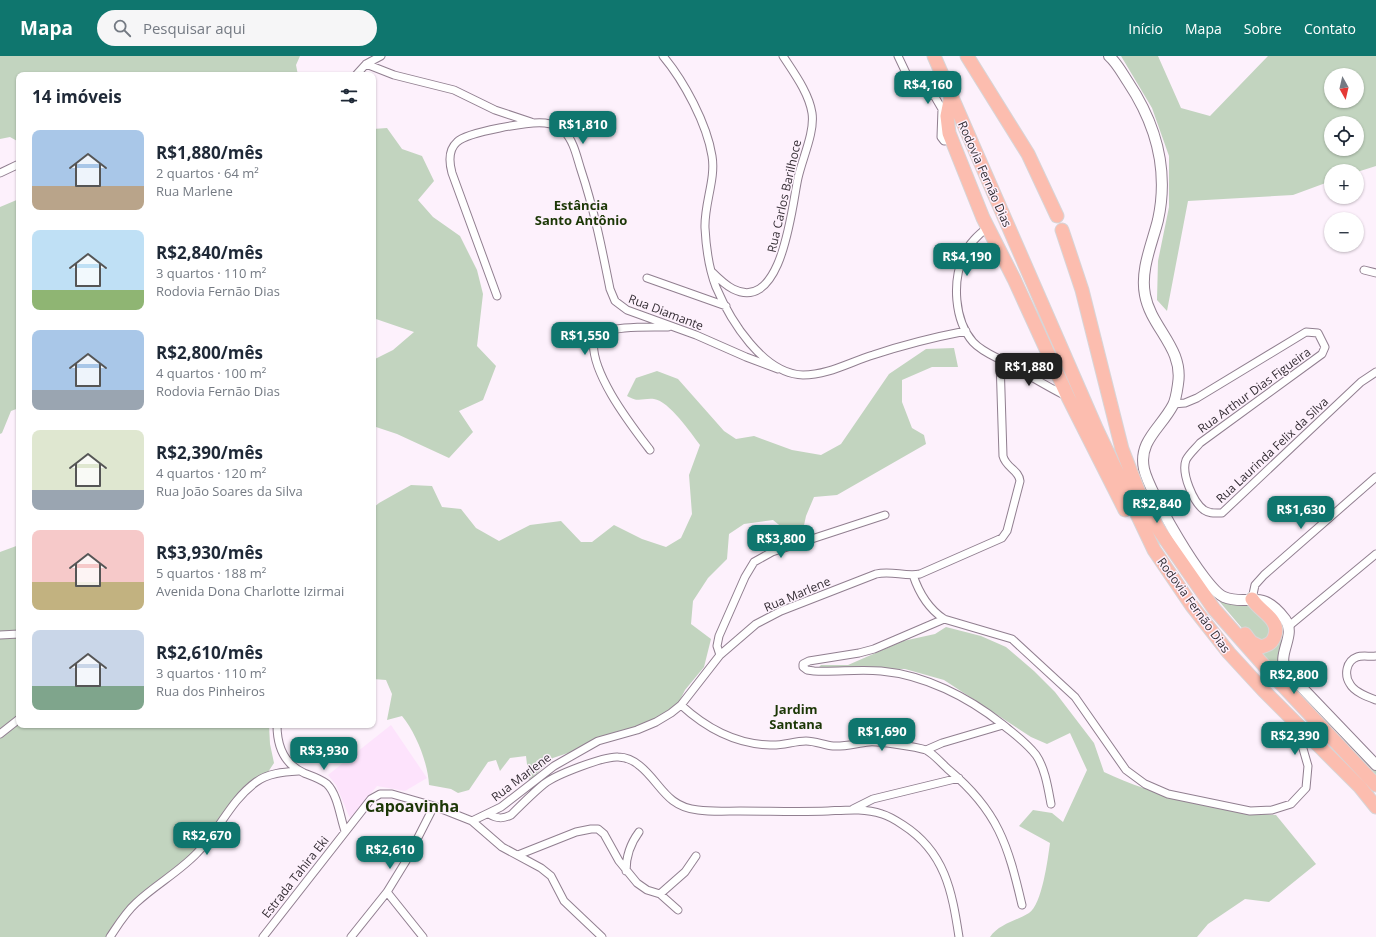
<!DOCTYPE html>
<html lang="pt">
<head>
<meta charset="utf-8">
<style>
	:root { --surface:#fff; --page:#f6f6f7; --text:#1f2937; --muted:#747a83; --accent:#0f766e }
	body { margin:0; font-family:"Open Sans",sans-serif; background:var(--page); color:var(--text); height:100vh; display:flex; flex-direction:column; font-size:15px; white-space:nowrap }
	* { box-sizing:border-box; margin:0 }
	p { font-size:13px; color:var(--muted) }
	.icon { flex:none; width:22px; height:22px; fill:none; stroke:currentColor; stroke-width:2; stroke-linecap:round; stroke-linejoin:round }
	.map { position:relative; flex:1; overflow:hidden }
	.drawer { position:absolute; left:16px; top:16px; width:360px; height:656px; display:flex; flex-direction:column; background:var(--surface); border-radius:8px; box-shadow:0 1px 3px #0004 }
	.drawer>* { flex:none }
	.needle { width:26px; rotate:172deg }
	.buttons { position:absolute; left:1324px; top:12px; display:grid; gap:8px }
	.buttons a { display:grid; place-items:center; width:40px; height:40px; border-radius:50%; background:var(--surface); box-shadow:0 1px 3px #0004; font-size:20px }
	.price { position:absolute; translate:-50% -34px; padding:0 9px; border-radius:8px; background:var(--accent); color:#fff; font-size:13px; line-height:26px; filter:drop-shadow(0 1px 2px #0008) }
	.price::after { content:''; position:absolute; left:50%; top:24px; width:12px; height:9px; margin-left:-6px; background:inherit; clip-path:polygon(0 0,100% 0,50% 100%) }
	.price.active { background:#222; color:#fff }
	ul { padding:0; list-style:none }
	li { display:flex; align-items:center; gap:12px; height:100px; padding:0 16px }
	li span { display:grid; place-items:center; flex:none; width:112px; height:80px; border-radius:8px; color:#555 }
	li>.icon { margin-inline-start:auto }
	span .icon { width:48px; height:48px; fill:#fffc; stroke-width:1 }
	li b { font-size:17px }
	h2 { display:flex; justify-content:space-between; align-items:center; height:48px; padding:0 16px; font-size:17px }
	header { display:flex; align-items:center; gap:24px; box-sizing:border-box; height:56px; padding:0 20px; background:var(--accent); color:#fff }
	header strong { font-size:19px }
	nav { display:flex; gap:22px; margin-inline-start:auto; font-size:14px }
	.search { width:280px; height:36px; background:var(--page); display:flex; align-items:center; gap:10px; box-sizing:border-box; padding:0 14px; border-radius:22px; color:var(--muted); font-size:15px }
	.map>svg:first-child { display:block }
</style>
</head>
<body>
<header>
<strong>Mapa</strong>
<div class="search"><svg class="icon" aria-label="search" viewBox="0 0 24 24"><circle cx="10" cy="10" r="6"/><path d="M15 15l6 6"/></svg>Pesquisar aqui</div>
<nav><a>Início</a><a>Mapa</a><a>Sobre</a><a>Contato</a></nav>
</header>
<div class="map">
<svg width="1376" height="881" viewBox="0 0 1376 881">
	<rect width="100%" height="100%" fill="#fdf1fc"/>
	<path fill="#fde3fc" d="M 391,669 L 427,722 L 405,735 L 377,730 L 351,762 L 349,760 L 336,729 L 328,719 Z"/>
	<path fill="#c2d4bf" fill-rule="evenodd" d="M 0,0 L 300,0 L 296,9 L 298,19 L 19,19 L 19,86 L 10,81 L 0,83 Z
		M 1121,0 L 1158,0 L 1181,52 L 1210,60 L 1268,0 L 1376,0 L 1376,110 L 1357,116 L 1331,115 L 1331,125 L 1293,139 L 1188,145 L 1167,255 L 1157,244 L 1158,205 L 1169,151 L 1169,100 L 1152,52 ZM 1331,19 L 1357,19 L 1357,45 L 1331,45 ZM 1331,67 L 1357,67 L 1357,93 L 1331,93 Z
		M 387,72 L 402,93 L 422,100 L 434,125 L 418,144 L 433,161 L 460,180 L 477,214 L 483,238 L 477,290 L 496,310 L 483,344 L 459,355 L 473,376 L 449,402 L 397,378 L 373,370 L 373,304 L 393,294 L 414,276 L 373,262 L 373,73 Z
		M 19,143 L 19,352 L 11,355 L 2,377 L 0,378 L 0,151 Z
		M 954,292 L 958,311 L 932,311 L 902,324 L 902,346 L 912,372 L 924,379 L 926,388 L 837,439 L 814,441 L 806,460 L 803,474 L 789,477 L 773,464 L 744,468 L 729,478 L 727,503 L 708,522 L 693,545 L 691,568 L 711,583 L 704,611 L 685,634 L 678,648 L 650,667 L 638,672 L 622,674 L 594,683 L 577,694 L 553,702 L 529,725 L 526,700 L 510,702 L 500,715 L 496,704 L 488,706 L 469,734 L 458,737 L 451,733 L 429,729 C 428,707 416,677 402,660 L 387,664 L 392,638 L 386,624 L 373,623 L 373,452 L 379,447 L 411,429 L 432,430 L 442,451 L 461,453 L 476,472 L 499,485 L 530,469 L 561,465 L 581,486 L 592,486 L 614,469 L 642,483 L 666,491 L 681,482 L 692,458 L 689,419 L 700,389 C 691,377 669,345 654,343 C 642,342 639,347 627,340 L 636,322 L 657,315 L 678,323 L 724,375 L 736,383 L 754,380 L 792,394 L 821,399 L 841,388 L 889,318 L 926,293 Z
		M 19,489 L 19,669 L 269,669 L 270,688 L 274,707 L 268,716 L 246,733 L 195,797 L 166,819 L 125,854 L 106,881 L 0,881 L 0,496 Z
		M 1219,545 L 1249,550 L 1272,571 L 1265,587 L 1252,584 Z
		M 1275,563 L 1280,565 L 1285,574 L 1279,602 L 1376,715 L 1376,720 L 1327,671 L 1261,597 Z
		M 946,571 L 981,580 L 1006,591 L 1034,615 L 1055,636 L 1094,687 L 1104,716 C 1158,741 1216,755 1276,759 L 1316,808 L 1269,846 L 1245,843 L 1208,868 L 1197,881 L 990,881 C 999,868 1016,865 1029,857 C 1042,849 1048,802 1050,787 L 1019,770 L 1033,754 L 1052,757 L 1063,766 L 1087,714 L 1070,677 L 1047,688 L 1031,681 L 944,624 L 905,613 L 818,612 L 821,609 L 848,609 L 903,585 L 935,578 Z"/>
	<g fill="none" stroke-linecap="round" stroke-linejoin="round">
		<g stroke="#917f90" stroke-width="9">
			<path id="street" d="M 663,0 C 684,25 707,68 712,100 C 716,123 704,148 705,172 C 706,191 709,213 716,231 C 730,264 763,318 803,319 C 828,319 850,306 873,299 C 903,289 935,281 966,275
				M 898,0 L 907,19 L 917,30 L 935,41 L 942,53 L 941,81 L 944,85 L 952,84
				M 366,8 L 394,19 L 454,34 L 495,54 L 531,66
				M 356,19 L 366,8 L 381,0
				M 0,117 L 19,108
				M 988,171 C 978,179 969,187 964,199 C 952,225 954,264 973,286 C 982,296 996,301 1007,307 C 1027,318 1046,330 1066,340
				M 1364,214 L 1376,217
				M 712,216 C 718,222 725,229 733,233 C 783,258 792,148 798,122 C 802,103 815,76 812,57 C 809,37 794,17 783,0
				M 647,222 L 726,250
				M 497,240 L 452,117 C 449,106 448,94 457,86 C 467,76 531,65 545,67 C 552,68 560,70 564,75 C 574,85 577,102 581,114 C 594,153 602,193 610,233 L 615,245 L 627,254 L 696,279 L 746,301 L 778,313
				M 1173,348 L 1185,347 L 1197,342 L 1306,276 L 1318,277 L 1325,291 L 1322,298 L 1200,387 C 1196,392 1189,398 1186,404 C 1181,417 1193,446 1204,454 C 1210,458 1215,457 1222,457 L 1361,326 L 1376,316
				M 650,394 C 631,369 588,314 594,282 C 606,269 651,271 668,271
				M 913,519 C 919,537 929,553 944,563 L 1012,583 L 1075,641 L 1126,714 L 1145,728 L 1168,738 L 1250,755 L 1272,754 L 1291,748 L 1306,732 L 1308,710 L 1297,672
				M 1252,543 L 1255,529 L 1264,519 L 1376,421
				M 944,563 L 874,593 L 859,597 L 809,605 L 803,608 L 803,611 L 807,614 L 814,615 C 837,616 859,613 881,615 C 925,619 968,641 1002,668 C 1014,678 1026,686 1036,699 C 1045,712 1048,732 1051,748
				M 1289,570 L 1376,498
				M 0,579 L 19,578
				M 720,599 L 717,590 L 719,580 L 745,521 L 754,506 L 772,496 L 885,459
				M 1376,600 C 1371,601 1362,599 1357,601 C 1346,605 1344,619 1350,628 C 1354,636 1368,641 1376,644
				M 681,649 C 706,672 735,688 770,689 C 782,690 794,685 806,685 C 815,685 824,689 833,690 C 845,691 857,687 869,686 C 878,685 917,691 926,694 C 934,698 942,708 949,714 C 998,755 1008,789 1022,849
				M 277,669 C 277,690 284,708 304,717 C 312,720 321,723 327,728 C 338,739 340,761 345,775
				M 0,678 L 19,663
				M 926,694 L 942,687 L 1003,669
				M 853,753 L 873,743 L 959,722
				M 489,758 C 497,763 503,763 511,759 C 522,748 533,737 544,728 C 555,719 604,700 618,701 C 626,701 633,704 640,710 C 660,726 666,751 698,754 C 712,756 726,755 740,755 C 770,755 799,756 828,755 C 847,754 864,752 882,758 C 889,760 897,765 903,769 C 945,796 952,835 959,881
				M 472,765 L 501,751 L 554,710 L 598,685 L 637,674 L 656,666 L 671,657 L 681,649 L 720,599 L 756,568 L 781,555 L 876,518 C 891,514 905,521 920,518 L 1002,482 L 1007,475 L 1020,425 C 1019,414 1006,412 1003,400 L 1000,304
				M 518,799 L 576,776 L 591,773 L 598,773 L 604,778 L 619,805 L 637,827 L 647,834 L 660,838 L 678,854
				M 626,815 C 626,800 630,788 639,776
				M 387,836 L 423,881
				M 660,838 L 685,816 L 696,800
				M 110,881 C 118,869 125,857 136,847 C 155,829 179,816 197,797 C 219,775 230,745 256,726 C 268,717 284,716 299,715
				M 263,881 L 371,743 L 380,738 L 392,738 L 434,750 L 472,765 L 502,791 L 541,812 L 551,820 L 564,845 L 602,881
				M 351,881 L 387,836 L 406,805 L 434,750"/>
		</g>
		<g stroke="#917f90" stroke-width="12">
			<path id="secondary" d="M 1109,0 C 1117,7 1122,17 1128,26 C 1156,68 1169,114 1158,164 C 1152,188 1140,214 1145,239 C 1151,272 1184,292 1178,328 C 1177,335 1176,343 1173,349 C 1161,372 1138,385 1144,413 C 1149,436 1204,533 1224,541 C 1249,551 1261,531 1285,563 C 1297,580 1276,597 1286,615 L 1376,709"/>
		</g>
		<g stroke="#d7d5d7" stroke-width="15">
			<path id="highway" d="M 934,0 L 1097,374 L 1154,494 L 1192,550 L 1229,597 L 1264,635 L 1360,731 L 1376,751
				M 967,0 L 1028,98 L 1057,160
				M 951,40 L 947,60 L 949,77 L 983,162 L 1014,223 L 1068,341 L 1125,454
				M 1062,174 L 1082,234 L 1122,393 L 1140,439 L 1159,474 L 1214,553 L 1268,614 L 1376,729
				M 1245,578 L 1251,586 L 1261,591 C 1268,589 1273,587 1275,579 C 1280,563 1259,555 1252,543"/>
		</g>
		<use href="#street" stroke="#fff" stroke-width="7"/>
		<use href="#secondary" stroke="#fff" stroke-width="10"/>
		<use href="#highway" stroke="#fcbdaf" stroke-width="13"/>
	</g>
	<g text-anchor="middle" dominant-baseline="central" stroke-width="3" stroke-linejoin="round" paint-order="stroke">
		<g font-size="12" fill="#352e35" stroke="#fdf1fc">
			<text transform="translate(985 118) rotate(66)">Rodovia Fernão Dias</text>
			<text transform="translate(784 140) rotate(-77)">Rua Carlos Barilhoce</text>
			<text transform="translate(666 256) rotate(21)">Rua Diamante</text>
			<text transform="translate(1254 334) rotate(-36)">Rua Arthur Dias Figueira</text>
			<text transform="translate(1272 394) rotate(-43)">Rua Laurinda Felix da Silva</text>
			<text transform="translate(797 538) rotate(-23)">Rua Marlene</text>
			<text transform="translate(1194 549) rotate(54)">Rodovia Fernão Dias</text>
			<text transform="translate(521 721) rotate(-37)">Rua Marlene</text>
			<text transform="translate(295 821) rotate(-52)">Estrada Tahira Eki</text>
		</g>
		<g font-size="13" font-weight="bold" fill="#1c3706" stroke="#fdf1fc">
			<text x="581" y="149">Estância<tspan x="581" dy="15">Santo Antônio</tspan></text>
			<text x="796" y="653">Jardim<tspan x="796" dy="15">Santana</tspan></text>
		</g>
		<g font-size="16" font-weight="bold" fill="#1c3706" stroke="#fdf1fc">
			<text x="412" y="750">Capoavinha</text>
		</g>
	</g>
</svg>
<div class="buttons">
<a><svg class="needle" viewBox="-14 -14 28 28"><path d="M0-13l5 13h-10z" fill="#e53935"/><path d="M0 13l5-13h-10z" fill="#747a83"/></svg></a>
<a><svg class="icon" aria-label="locate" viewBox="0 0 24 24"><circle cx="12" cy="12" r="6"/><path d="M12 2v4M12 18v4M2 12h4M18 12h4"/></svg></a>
<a>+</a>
<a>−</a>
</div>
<b class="price" style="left:928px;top:49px">R$4,160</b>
<b class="price" style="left:583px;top:89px">R$1,810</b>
<b class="price" style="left:967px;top:221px">R$4,190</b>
<b class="price" style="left:585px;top:300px">R$1,550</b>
<b class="price active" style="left:1029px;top:331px">R$1,880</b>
<b class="price" style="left:1157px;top:468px">R$2,840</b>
<b class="price" style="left:1301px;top:474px">R$1,630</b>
<b class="price" style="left:781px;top:503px">R$3,800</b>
<b class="price" style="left:1294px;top:639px">R$2,800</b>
<b class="price" style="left:882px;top:696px">R$1,690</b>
<b class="price" style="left:1295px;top:700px">R$2,390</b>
<b class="price" style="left:324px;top:715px">R$3,930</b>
<b class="price" style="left:207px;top:800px">R$2,670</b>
<b class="price" style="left:390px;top:814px">R$2,610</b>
<section class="drawer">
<h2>14 imóveis<svg class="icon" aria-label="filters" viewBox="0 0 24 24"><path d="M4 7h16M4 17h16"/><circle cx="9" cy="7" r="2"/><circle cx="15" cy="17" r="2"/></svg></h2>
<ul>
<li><span style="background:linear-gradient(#a9c7e8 70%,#b9a48a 0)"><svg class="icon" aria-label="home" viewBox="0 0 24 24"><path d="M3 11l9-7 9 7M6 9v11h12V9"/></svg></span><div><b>R$1,880/mês</b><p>2 quartos · 64 m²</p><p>Rua Marlene</p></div></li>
<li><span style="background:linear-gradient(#bfe0f5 75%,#8fb573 0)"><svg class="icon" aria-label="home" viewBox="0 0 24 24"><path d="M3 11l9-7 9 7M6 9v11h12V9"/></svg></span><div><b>R$2,840/mês</b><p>3 quartos · 110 m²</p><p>Rodovia Fernão Dias</p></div></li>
<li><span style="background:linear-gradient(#a9c7e8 75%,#9aa5b1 0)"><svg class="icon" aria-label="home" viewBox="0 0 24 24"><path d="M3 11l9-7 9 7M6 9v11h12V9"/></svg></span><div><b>R$2,800/mês</b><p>4 quartos · 100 m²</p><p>Rodovia Fernão Dias</p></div></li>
<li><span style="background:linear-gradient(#dfe7d0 75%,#9aa5b1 0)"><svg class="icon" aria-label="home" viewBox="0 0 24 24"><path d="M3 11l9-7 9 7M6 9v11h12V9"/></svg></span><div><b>R$2,390/mês</b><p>4 quartos · 120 m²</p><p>Rua João Soares da Silva</p></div></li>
<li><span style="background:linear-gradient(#f6c9c9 65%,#c2b280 0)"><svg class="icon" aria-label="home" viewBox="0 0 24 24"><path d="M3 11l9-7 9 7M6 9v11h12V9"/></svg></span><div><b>R$3,930/mês</b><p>5 quartos · 188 m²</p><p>Avenida Dona Charlotte Izirmai</p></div></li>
<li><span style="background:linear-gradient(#c9d6e8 70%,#7fa58c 0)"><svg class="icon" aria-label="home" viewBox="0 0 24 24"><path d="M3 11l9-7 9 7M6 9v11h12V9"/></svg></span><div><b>R$2,610/mês</b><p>3 quartos · 110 m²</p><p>Rua dos Pinheiros</p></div></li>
</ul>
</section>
</div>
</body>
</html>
